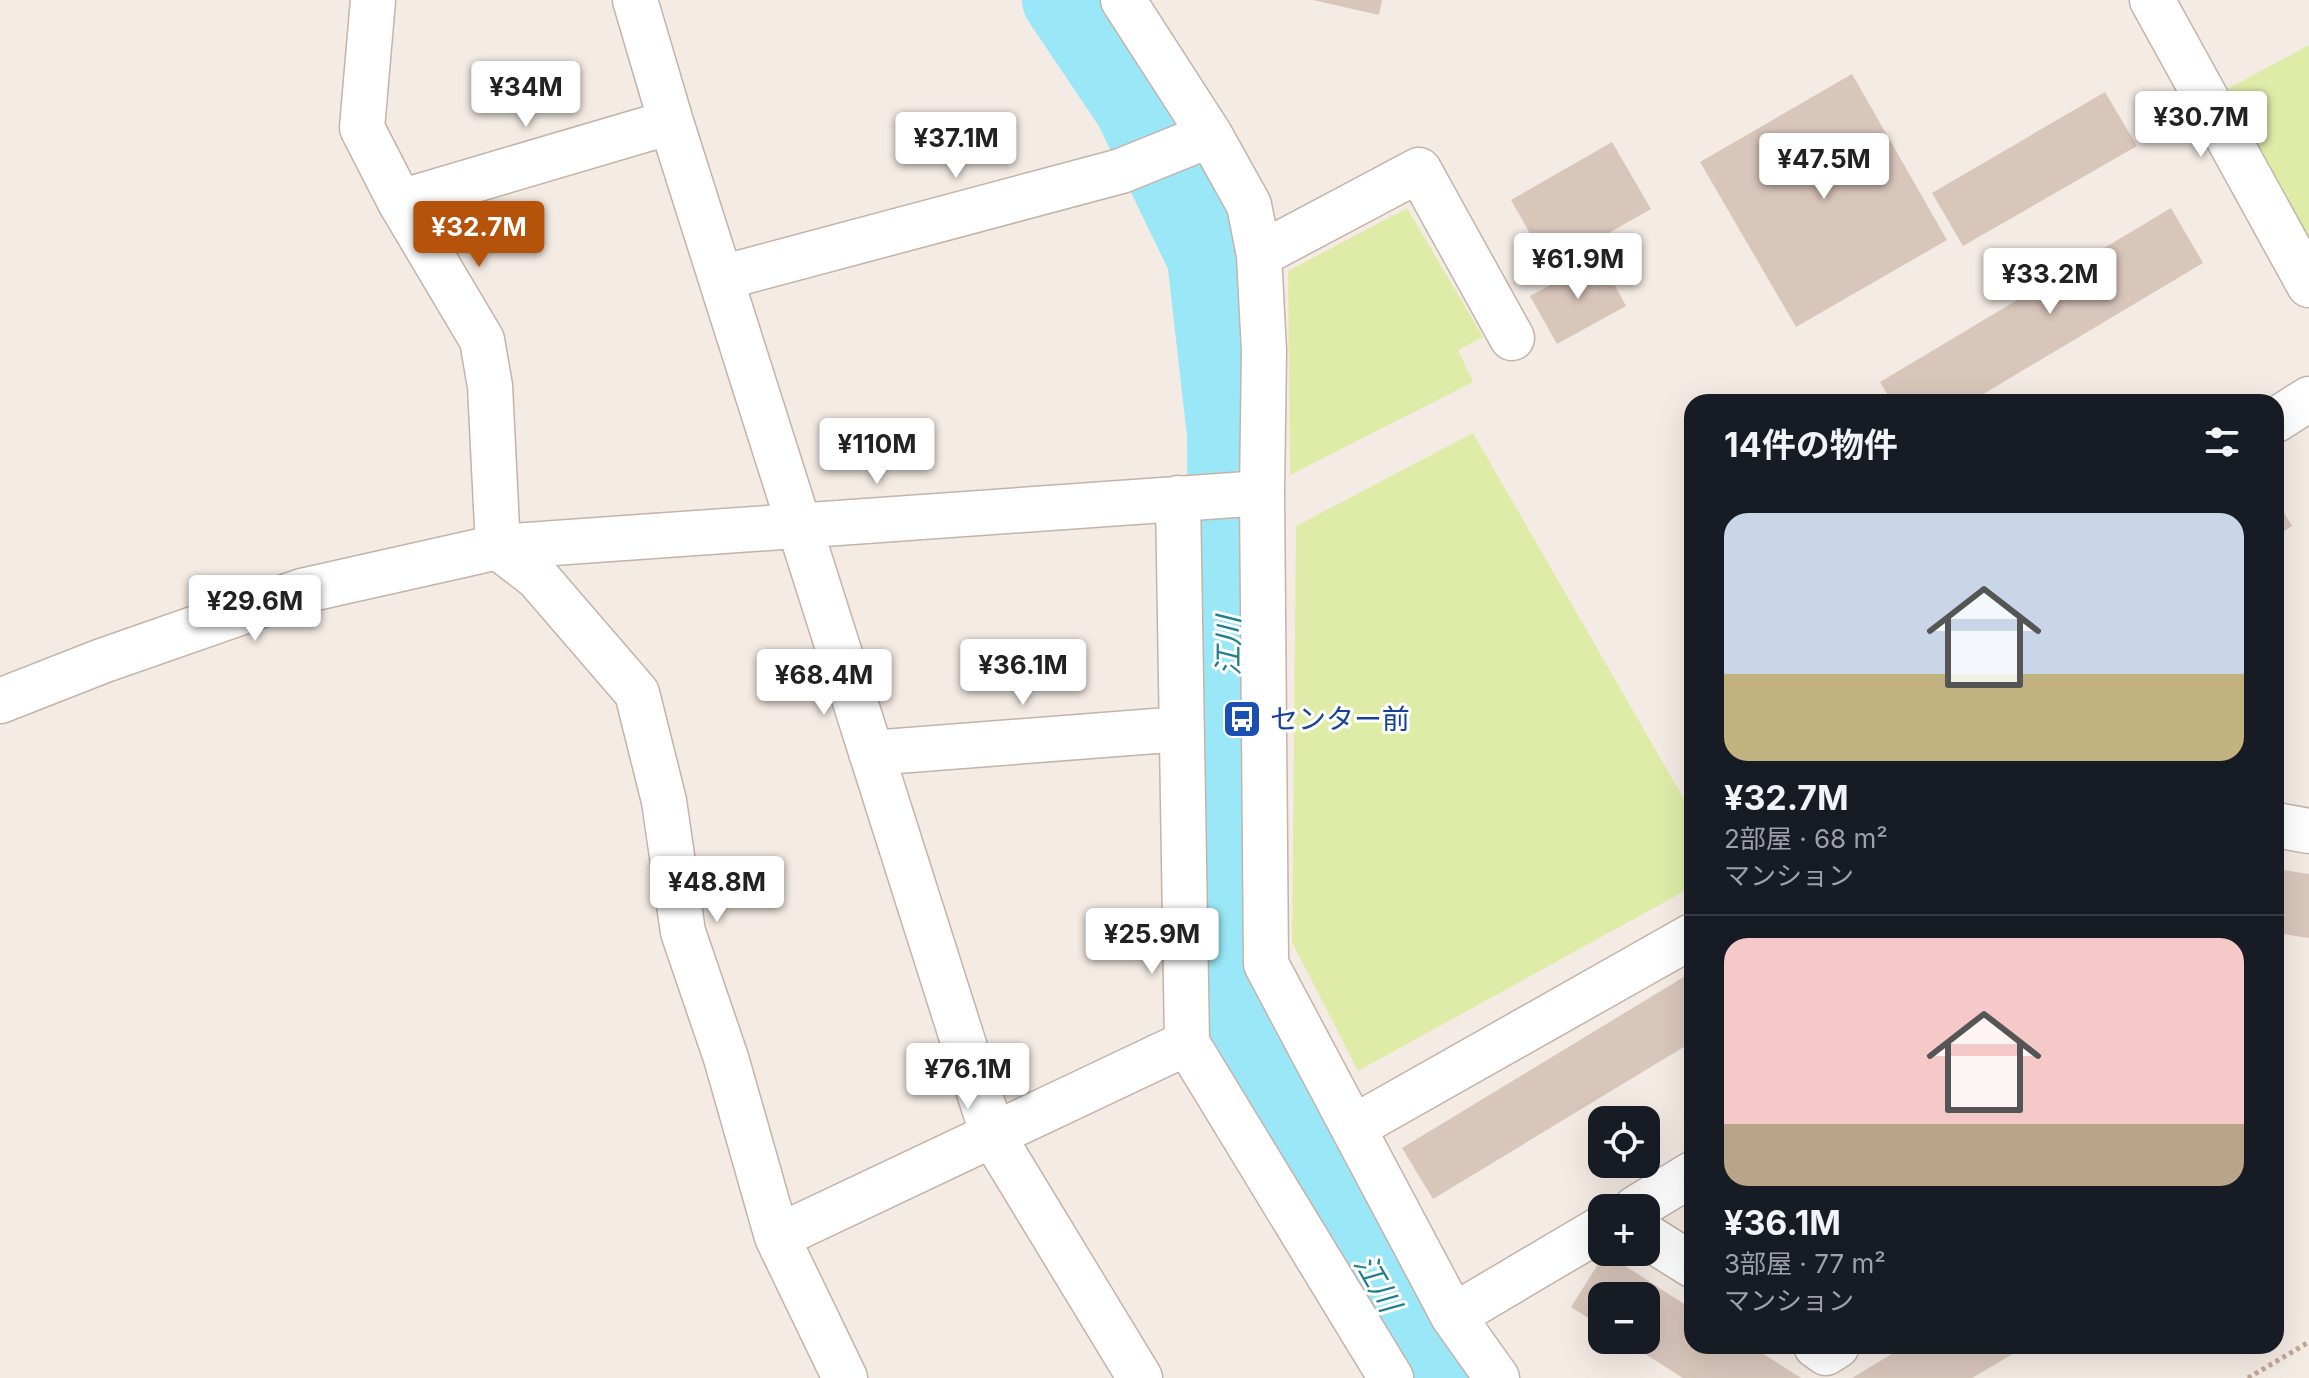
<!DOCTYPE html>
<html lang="ja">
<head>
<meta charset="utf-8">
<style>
	:root { --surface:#171b24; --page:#20242c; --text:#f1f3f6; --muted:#9ea1a6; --line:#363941; --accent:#b45309 }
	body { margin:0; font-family:Inter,"Noto Sans JP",sans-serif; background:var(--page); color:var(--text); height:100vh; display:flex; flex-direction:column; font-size:30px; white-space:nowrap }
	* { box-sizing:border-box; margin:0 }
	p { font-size:26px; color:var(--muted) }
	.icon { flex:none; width:44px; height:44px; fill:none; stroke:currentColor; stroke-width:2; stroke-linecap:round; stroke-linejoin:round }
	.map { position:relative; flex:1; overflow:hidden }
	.sheet { position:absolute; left:1684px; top:394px; width:600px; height:960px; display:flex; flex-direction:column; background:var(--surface); border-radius:24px; box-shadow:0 8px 32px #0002 }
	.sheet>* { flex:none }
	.controls { position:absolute; left:1588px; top:1106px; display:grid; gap:16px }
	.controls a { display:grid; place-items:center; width:72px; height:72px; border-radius:16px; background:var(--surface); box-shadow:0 8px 32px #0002; font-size:40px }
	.price { position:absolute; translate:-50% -68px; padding:0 18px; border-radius:8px; background:#fff; color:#222; font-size:26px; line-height:52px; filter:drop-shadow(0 2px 4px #0008) }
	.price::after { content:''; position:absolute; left:50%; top:48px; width:24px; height:18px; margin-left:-12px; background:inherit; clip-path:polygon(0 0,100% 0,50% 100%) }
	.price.current { background:var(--accent); color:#fff }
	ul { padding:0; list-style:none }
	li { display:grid; align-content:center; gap:16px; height:424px; padding:0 40px }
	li+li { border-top:2px solid var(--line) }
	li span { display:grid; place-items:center; height:248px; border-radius:24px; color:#555 }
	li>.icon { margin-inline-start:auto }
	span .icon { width:144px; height:144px; fill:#fffc; stroke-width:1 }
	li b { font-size:34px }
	h2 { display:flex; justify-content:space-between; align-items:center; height:96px; padding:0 40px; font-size:34px }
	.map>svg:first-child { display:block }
</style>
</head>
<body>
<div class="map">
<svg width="2309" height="1378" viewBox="0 0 2309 1378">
	<rect width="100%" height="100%" fill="#f4ebe4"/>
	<path fill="#dfeca8" d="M 2309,45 L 2309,247 L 2224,91 Z
		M 1407,208 L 1483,337 L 1458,350 L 1473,382 L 1290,475 L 1288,271 Z
		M 1473,433 L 1692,813 L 1692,887 L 1358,1071 L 1292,942 L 1296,526 Z"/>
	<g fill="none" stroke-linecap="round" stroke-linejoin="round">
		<path stroke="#9ae8f7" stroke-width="78" d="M 1061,0 L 1133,107 L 1206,258 L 1226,434 L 1230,974 L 1271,1098 L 1433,1378"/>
	</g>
	<path fill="#d9c6bb" d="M 1313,0 L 1382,0 L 1379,15 Z
		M 1852,74 L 1947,240 L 1796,327 L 1700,162 Z
		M 2105,92 L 2137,146 L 1963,246 L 1932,193 Z
		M 1612,142 L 1651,209 L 1549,267 L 1511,200 Z
		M 2171,208 L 2203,263 L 1970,402 L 1892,402 L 1880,382 Z
		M 1600,258 L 1626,306 L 1557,344 L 1530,296 Z
		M 2276,499 L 2292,526 L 2276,536 Z
		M 2276,869 L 2309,874 L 2309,938 L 2276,933 Z
		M 1692,972 L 1692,1042 L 1433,1199 L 1402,1148 Z
		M 1605,1253 L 1692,1309 L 1692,1346 L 1751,1346 L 1801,1378 L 1683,1378 L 1623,1340 L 1646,1340 L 1646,1296 L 1602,1296 L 1602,1327 L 1571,1307 Z
		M 1905,1346 L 2026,1346 L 1972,1378 L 1852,1378 Z"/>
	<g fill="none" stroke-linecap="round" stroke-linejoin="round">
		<g stroke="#c3b3a9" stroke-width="47">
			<path id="minor" d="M 373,0 L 362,128 L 400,202 L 482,340 L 490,386 L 498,547
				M 635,0 L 671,122 L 993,1136 L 1140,1378
				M 1123,0 L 1210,135 L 1249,205 L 1259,255 L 1264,351 L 1262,493 L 1266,964 L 1453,1316 L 1497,1378
				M 2152,0 L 2309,285
				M 400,202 L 671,122
				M 1259,255 L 1419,170 L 1512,338
				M 721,278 L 1121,171 L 1210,135
				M 2276,420 L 2309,399
				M 1178,498 L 1187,1043 L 1391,1378
				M 498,547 L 537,577 L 637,693 L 664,801 L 683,932 L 726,1058 L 777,1237 L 845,1378
				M 0,701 L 102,661 L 302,591 L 498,547 L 1262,493
				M 871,753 L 1181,729
				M 2276,825 L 2309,831
				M 1354,1127 L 1692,936
				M 1636,1208 L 1692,1174
				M 1646,1236 L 1692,1265
				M 777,1237 L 1187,1043
				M 1453,1316 L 1602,1228
				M 1816,1346 L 1826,1353 L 1837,1346"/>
		</g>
		<path stroke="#c3a795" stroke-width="5" stroke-dasharray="4 4" stroke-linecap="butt" d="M 2248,1378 L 2309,1342"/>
		<use href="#minor" stroke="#fff" stroke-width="44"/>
	</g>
	<defs>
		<g id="bus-square" transform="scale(2)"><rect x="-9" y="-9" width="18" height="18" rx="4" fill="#1a4fb4" stroke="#fff"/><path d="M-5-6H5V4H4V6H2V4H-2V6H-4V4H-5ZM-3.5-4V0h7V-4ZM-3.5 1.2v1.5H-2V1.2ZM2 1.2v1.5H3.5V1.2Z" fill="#fff"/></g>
	</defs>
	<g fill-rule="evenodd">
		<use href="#bus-square" x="1242" y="719"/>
	</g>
	<g text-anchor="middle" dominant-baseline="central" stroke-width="6" stroke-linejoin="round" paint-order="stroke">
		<g font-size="28" fill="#164399" stroke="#fff" text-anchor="start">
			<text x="1270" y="719">センター前</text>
		</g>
		<g font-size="30" font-style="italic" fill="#1e7e91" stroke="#fff">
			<text transform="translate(1228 646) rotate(-90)">江川</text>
			<text transform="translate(1378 1283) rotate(60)">江川</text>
		</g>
	</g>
</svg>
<div class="controls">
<a><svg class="icon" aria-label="locate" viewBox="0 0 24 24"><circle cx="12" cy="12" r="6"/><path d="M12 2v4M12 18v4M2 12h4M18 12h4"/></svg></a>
<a>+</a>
<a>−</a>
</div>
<b class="price" style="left:526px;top:129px">¥34M</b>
<b class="price" style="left:2201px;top:159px">¥30.7M</b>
<b class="price" style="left:956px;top:180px">¥37.1M</b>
<b class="price" style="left:1824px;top:201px">¥47.5M</b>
<b class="price current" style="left:479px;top:269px">¥32.7M</b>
<b class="price" style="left:1578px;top:301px">¥61.9M</b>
<b class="price" style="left:2050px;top:316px">¥33.2M</b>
<b class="price" style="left:877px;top:486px">¥110M</b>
<b class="price" style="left:255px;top:643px">¥29.6M</b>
<b class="price" style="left:1023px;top:707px">¥36.1M</b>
<b class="price" style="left:824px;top:717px">¥68.4M</b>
<b class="price" style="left:717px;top:924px">¥48.8M</b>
<b class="price" style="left:1152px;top:976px">¥25.9M</b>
<b class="price" style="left:968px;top:1111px">¥76.1M</b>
<section class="sheet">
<h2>14件の物件<svg class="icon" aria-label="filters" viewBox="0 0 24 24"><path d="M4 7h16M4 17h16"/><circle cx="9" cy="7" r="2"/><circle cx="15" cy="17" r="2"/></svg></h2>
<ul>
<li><span style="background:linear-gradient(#c9d6e8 65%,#c2b280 0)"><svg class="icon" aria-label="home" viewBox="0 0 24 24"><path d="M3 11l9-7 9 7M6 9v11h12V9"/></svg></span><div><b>¥32.7M</b><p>2部屋 · 68 m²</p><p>マンション</p></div></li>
<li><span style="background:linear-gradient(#f6c9c9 75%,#b9a48a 0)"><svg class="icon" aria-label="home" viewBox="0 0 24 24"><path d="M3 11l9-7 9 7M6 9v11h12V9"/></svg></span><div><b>¥36.1M</b><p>3部屋 · 77 m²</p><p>マンション</p></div></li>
</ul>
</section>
</div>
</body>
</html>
